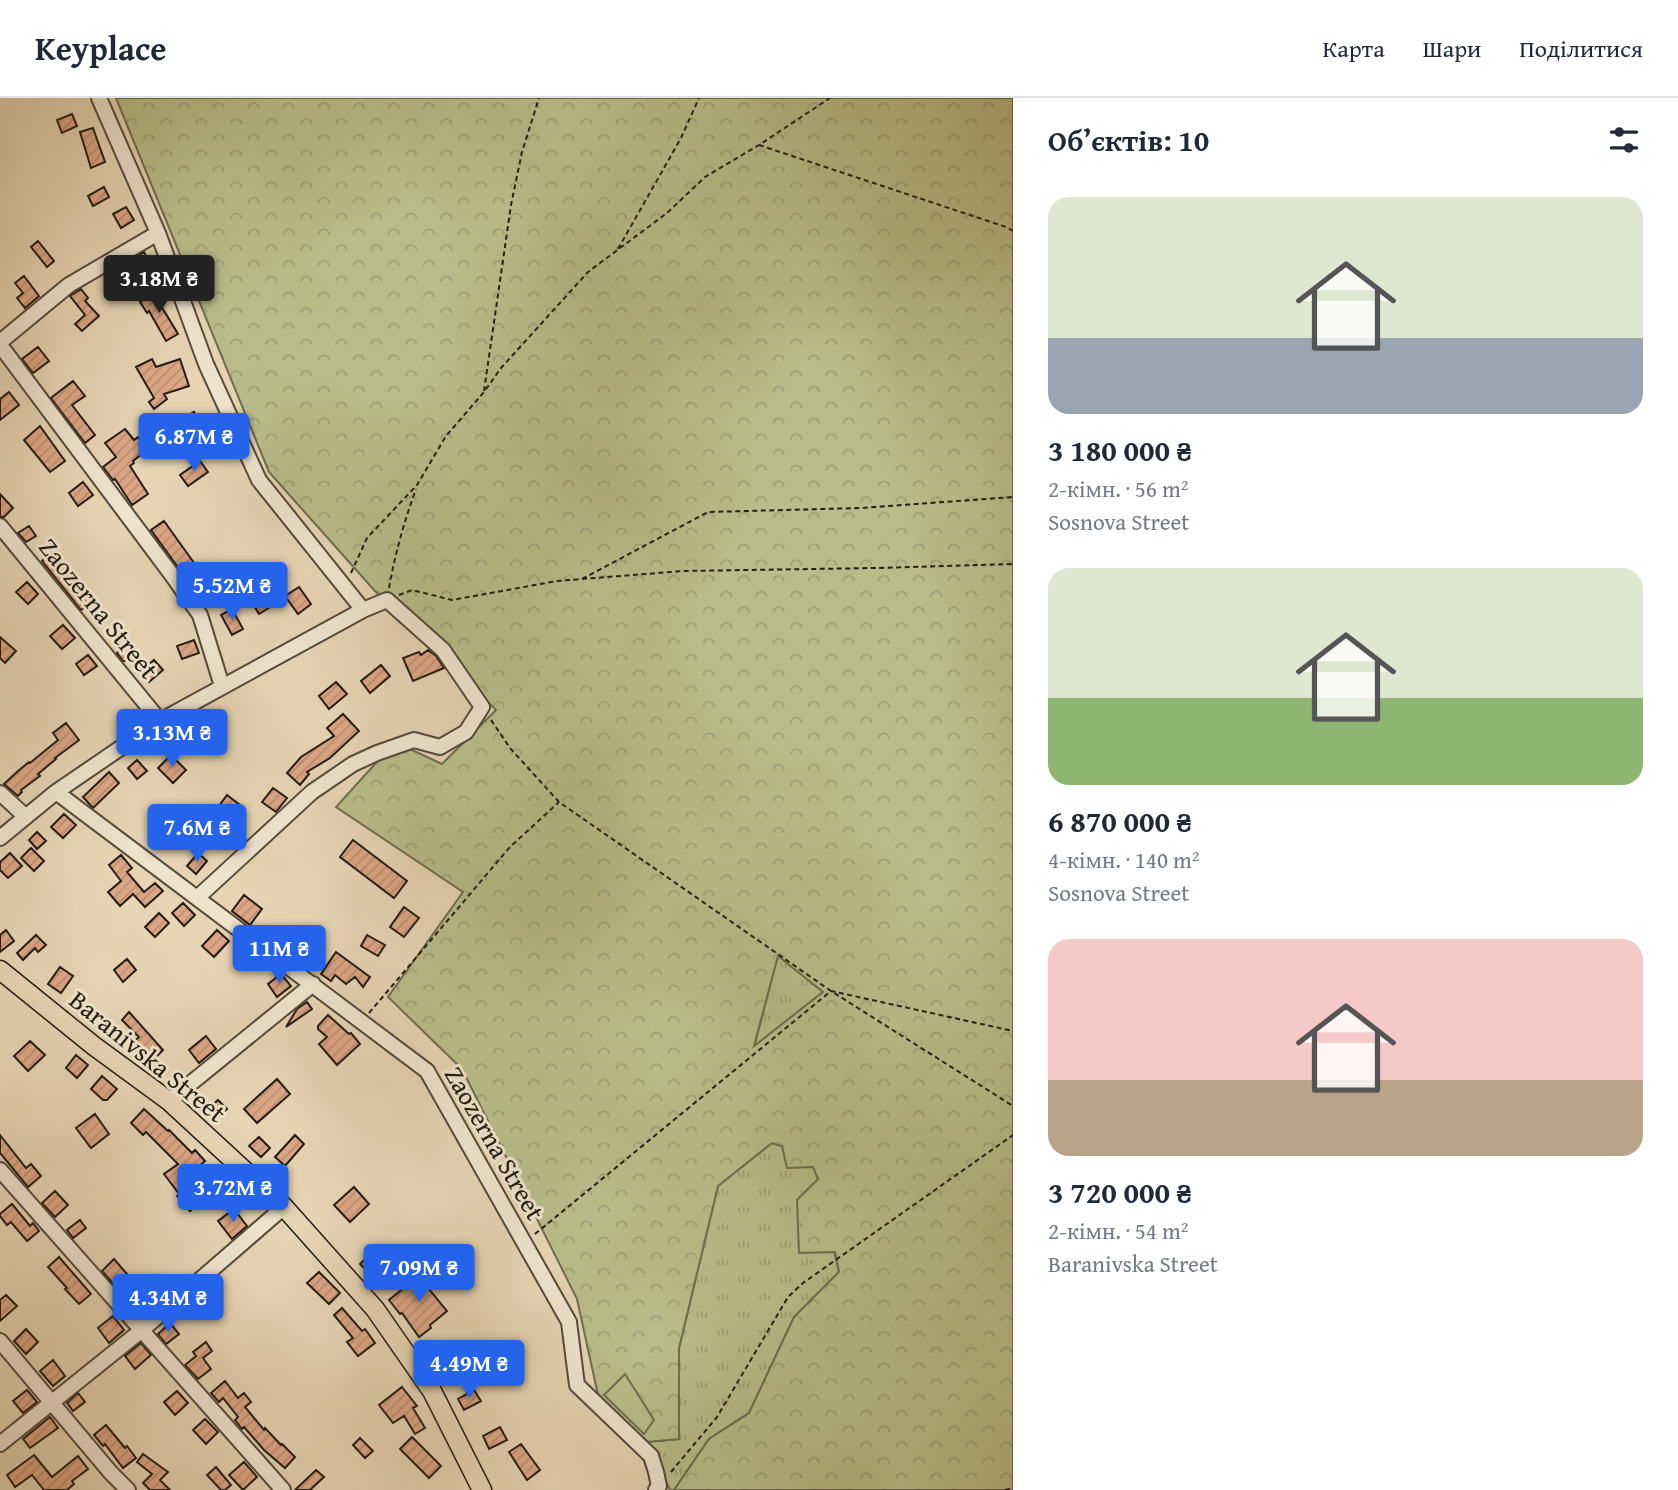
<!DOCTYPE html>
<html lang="uk">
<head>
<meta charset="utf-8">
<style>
	:root { --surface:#fff; --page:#f2f2f3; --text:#1f2937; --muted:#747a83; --line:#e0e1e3; --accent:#2563eb }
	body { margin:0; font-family:"Gentium Book Plus",serif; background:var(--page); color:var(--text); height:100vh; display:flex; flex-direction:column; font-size:26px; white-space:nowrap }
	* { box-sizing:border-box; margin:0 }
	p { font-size:23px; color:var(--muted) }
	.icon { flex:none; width:38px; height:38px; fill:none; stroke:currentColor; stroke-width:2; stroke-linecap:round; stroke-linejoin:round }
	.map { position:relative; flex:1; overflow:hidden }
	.sheet { display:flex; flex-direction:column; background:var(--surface); width:665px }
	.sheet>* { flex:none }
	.price { position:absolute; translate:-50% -60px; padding:0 16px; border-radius:7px; background:var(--accent); color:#fff; font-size:23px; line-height:46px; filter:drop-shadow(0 2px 4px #0008) }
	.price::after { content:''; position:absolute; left:50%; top:42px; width:21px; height:16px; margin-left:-10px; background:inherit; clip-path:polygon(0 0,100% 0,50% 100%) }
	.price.on { background:#222; color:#fff }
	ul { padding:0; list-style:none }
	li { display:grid; align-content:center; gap:14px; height:371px; padding:0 35px }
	li span { display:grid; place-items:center; height:217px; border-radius:21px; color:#555 }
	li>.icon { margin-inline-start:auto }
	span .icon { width:126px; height:126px; fill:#fffc; stroke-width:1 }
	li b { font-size:30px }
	h2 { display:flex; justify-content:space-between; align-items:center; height:84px; padding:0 35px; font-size:30px }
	header { display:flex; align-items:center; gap:42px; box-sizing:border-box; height:98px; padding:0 35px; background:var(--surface); border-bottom:2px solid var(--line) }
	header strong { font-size:33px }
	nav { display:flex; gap:38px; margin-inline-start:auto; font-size:24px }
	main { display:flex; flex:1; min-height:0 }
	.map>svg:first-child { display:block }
</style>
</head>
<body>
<header>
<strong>Keyplace</strong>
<nav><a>Карта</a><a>Шари</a><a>Поділитися</a></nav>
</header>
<main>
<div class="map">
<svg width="1013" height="1392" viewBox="0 0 1013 1392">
	<defs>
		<pattern id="grass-tufts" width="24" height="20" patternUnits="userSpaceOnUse" patternTransform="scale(1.75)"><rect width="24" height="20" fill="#b9bc8a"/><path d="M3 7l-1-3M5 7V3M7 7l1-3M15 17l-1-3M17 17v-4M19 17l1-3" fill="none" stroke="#9fa176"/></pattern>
		<pattern id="forest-crowns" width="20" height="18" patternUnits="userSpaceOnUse" patternTransform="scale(1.75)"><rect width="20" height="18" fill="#b9bc8a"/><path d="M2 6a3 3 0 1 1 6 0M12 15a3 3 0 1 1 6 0" fill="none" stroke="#9fa176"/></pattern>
		<pattern id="building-hatch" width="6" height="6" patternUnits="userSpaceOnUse" patternTransform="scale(1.75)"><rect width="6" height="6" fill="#dba685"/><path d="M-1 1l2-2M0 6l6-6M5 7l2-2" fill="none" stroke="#bc8e72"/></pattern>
	</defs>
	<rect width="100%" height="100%" fill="#e6d4b3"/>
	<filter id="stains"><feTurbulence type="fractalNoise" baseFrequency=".00286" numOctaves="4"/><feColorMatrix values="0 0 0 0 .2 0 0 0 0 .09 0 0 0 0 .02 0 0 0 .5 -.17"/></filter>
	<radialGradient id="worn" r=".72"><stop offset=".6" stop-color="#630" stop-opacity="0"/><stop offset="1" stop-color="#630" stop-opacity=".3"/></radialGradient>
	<path fill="url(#grass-tufts)" stroke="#6e6c4e" stroke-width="2" d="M 778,857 L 823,894 L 754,949 Z
		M 771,1045 L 782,1048 L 814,1069 L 818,1081 L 839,1174 L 794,1219 L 749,1315 L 709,1341 L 674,1392 L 670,1392 L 646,1344 L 679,1341 L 679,1250 L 718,1088 Z"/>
	<path fill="url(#forest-crowns)" stroke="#6e6c4e" stroke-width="2" fill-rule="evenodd" d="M 116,0 L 1013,0 L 1013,1392 L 674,1392 L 709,1341 L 749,1315 L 794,1219 L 839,1174 L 835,1154 L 799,1155 L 797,1102 L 818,1081 L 813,1069 L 787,1070 L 782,1048 L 772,1045 L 718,1088 L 679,1250 L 679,1341 L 646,1344 L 598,1297 L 577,1201 L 462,971 L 388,899 L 463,794 L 336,709 L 395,644 L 442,666 L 496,612 L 374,492 L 269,374 ZM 778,858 L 823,894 L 754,948 Z"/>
	<path fill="#b9bc8a" stroke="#6e6c4e" stroke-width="2" d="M 625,1276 L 654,1322 L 644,1336 L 604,1297 Z"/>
	<path fill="url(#building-hatch)" stroke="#241c11" stroke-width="2" d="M 72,16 L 77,28 L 62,35 L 57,22 Z
		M 93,30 L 105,64 L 91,70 L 80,34 Z
		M 104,89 L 109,99 L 93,108 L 88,98 Z
		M 126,109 L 134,122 L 121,130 L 113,116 Z
		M 38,143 L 54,163 L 47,169 L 31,149 Z
		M 144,154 L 148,162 L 112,182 L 109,175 Z
		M 24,178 L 39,198 L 25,210 L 17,200 L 23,195 L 15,185 Z
		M 81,191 L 88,200 L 85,203 L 99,218 L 82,233 L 75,226 L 85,217 L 70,198 Z
		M 156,193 L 163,204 L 160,206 L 178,236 L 166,243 L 149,213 L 147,215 L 140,204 Z
		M 38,249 L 49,263 L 33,275 L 22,261 Z
		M 152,261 L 156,269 L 180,261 L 189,288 L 164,296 L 167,301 L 154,311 L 149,304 L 154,300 L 136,269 Z
		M 73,283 L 85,298 L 72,307 L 95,337 L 85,345 L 51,300 Z
		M 9,294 L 19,307 L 0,322 L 0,301 Z
		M 194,314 L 206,333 L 190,343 L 178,324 Z
		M 40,328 L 65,363 L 50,374 L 24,342 Z
		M 125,331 L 134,342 L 138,339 L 148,351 L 133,363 L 134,365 L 130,368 L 148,396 L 132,407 L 115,381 L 113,382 L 103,369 L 116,359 L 105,345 Z
		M 200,363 L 208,374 L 188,388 L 180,377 Z
		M 83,384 L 93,397 L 78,408 L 69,395 Z
		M 0,396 L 13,410 L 4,419 L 0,419 Z
		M 164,423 L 197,469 L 185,479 L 151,432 Z
		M 29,428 L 36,438 L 26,444 L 18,435 Z
		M 48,457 L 92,504 L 81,512 L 42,463 Z
		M 263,483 L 277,505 L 259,516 L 246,495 Z
		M 27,484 L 38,496 L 28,506 L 16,494 Z
		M 299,489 L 311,506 L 298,516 L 285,498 Z
		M 232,511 L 243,531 L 232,537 L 221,517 Z
		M 63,527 L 75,540 L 62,551 L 50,538 Z
		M 0,539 L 16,553 L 5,565 L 0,560 Z
		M 194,542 L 199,555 L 182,561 L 177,548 Z
		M 129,543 L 137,552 L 126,563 L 123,563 L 117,555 Z
		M 428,552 L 436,558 L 444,570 L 413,583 L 403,560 L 419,554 L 421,557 Z
		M 88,557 L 97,568 L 84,577 L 76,566 Z
		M 154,562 L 163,572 L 149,584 L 140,574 Z
		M 381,567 L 390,578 L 370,595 L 361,583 Z
		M 336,584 L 347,596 L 329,611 L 319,598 Z
		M 343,616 L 359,633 L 330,660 L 307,674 L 309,676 L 300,687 L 287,675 L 301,659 L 334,638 L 327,630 Z
		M 66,625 L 79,642 L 55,660 L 56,661 L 38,676 L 40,678 L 21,692 L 22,694 L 18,698 L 4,686 L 18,673 L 29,664 L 30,665 L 58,642 L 53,635 Z
		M 209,634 L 219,650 L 210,656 L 199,640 Z
		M 171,657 L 186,672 L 173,685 L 158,670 Z
		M 137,662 L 147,673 L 137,681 L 128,670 Z
		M 109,674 L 119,685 L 93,710 L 83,699 Z
		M 273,690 L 287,700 L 276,714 L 262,704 Z
		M 227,697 L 245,711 L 234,726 L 216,712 Z
		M 64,716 L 76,727 L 63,740 L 51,729 Z
		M 37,734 L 46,743 L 37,751 L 29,742 Z
		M 353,742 L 407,783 L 394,800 L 340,759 Z
		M 31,750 L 44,763 L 34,773 L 21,760 Z
		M 10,755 L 22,768 L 8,780 L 0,772 L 0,764 Z
		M 198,755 L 207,763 L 196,776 L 187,768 Z
		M 121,757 L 132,770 L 127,774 L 144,794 L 155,785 L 163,793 L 145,809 L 133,796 L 120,808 L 108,794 L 121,783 L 109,767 Z
		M 244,797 L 262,811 L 250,827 L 232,813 Z
		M 183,805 L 195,817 L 184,828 L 172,815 Z
		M 404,809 L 419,820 L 404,839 L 390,829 Z
		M 159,815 L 169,825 L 155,839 L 145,829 Z
		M 6,832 L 14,843 L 0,854 L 0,837 Z
		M 217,832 L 229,843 L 214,859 L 202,848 Z
		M 36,837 L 46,847 L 38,854 L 35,850 L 23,862 L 17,855 Z
		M 367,837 L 385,847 L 378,858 L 361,848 Z
		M 290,841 L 314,849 L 307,867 L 297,863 L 285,854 Z
		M 336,854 L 370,879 L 363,889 L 355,879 L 346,886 L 335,877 L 331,883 L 321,876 Z
		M 127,861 L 136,872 L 123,884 L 114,872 Z
		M 60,869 L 73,878 L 61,895 L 48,886 Z
		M 281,876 L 291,888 L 277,899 L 268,886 Z
		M 307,904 L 312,911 L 286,929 L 297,911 Z
		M 129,914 L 163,952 L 157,958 L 153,954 L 143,964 L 129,949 L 139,939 L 122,922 Z
		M 328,917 L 349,936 L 351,935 L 360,946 L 337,967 L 319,946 L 327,939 L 318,931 L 318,928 Z
		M 206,938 L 216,951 L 199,965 L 189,952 Z
		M 30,943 L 45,957 L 28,973 L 14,958 Z
		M 76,957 L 88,967 L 77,980 L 66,970 Z
		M 102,978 L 117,991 L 107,1002 L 103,1002 L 91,991 Z
		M 277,981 L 290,996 L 257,1025 L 244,1011 Z
		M 218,1002 L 227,1011 L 216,1021 L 207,1012 Z
		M 144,1011 L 168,1033 L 169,1032 L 192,1055 L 195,1052 L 205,1063 L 186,1080 L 205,1101 L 190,1113 L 177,1098 L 179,1096 L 164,1076 L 178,1066 L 146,1034 L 143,1037 L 131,1025 Z
		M 95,1016 L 109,1036 L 91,1050 L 76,1030 Z
		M 0,1037 L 26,1070 L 31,1066 L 41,1078 L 28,1089 L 0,1055 Z
		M 295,1037 L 304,1046 L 285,1068 L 275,1059 Z
		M 259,1039 L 270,1050 L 261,1059 L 249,1048 Z
		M 354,1089 L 369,1106 L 350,1124 L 334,1107 Z
		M 55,1093 L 68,1107 L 55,1119 L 42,1105 Z
		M 12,1106 L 30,1128 L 33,1125 L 39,1133 L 27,1143 L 11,1124 L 7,1127 L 0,1118 L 0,1116 Z
		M 234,1111 L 247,1128 L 232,1141 L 218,1123 Z
		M 80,1122 L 86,1130 L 73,1140 L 67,1132 Z
		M 375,1151 L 383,1159 L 367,1173 L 360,1166 Z
		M 59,1159 L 91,1196 L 79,1206 L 65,1191 L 67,1190 L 48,1169 Z
		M 114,1161 L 153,1206 L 141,1217 L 102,1173 Z
		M 425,1173 L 435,1185 L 428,1190 L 447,1213 L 430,1227 L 431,1230 L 419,1239 L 402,1215 L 400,1216 L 389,1202 Z
		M 319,1174 L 340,1195 L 329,1206 L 307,1185 Z
		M 208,1190 L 220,1205 L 207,1216 L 194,1201 Z
		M 6,1197 L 17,1208 L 0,1223 L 0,1202 Z
		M 342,1210 L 362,1233 L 365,1231 L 375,1245 L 358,1258 L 347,1244 L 353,1240 L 334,1217 Z
		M 113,1218 L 124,1232 L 109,1245 L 98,1230 Z
		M 170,1225 L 179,1236 L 166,1246 L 158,1236 Z
		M 26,1231 L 38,1244 L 26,1256 L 14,1243 Z
		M 206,1244 L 212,1253 L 203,1260 L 211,1271 L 198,1281 L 185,1267 L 196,1258 L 193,1254 Z
		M 141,1245 L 151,1257 L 135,1271 L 125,1258 Z
		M 53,1262 L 65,1278 L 53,1288 L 40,1273 Z
		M 225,1283 L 238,1300 L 244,1295 L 251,1304 L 245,1309 L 264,1332 L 265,1330 L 281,1347 L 282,1346 L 295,1359 L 285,1370 L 264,1352 L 244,1329 L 242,1331 L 235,1322 L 238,1319 L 223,1300 L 219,1304 L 211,1295 Z
		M 402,1289 L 417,1308 L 413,1310 L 425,1330 L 415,1336 L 404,1318 L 393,1325 L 379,1307 Z
		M 27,1292 L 37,1304 L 23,1315 L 13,1303 Z
		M 474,1292 L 481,1303 L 464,1312 L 458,1301 Z
		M 177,1293 L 188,1305 L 175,1317 L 164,1304 Z
		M 78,1295 L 85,1304 L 73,1313 L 67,1305 Z
		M 50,1319 L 58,1330 L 30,1350 L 23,1341 Z
		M 205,1321 L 218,1334 L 206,1346 L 193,1332 Z
		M 106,1327 L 125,1350 L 127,1348 L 136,1360 L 123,1370 L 105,1346 L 103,1348 L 94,1337 Z
		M 500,1329 L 507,1342 L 489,1351 L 483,1338 Z
		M 412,1339 L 441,1368 L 429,1380 L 400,1351 Z
		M 360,1340 L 373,1353 L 365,1360 L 353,1347 Z
		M 521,1346 L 540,1372 L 527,1382 L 509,1354 Z
		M 143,1356 L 168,1374 L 160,1382 L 170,1392 L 150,1392 L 143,1385 L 152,1376 L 137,1364 Z
		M 34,1357 L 52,1379 L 78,1358 L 88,1371 L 72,1383 L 74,1386 L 67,1392 L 44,1392 L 32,1377 L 15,1389 L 7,1377 Z
		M 244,1364 L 257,1379 L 243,1392 L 229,1377 Z
		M 216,1369 L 231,1387 L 225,1392 L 221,1392 L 207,1377 Z
		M 316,1372 L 324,1379 L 310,1392 L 295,1392 Z"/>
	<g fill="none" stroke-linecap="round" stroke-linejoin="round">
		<g stroke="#544a3a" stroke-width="18">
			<path id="minor" d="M 99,0 L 158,135 L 206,266 L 259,382 L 363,512
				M 0,244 L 69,187 L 158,135
				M 0,247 L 172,477 L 200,517 L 222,588
				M 0,428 L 160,623
				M 56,694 L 427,973 L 569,1224 L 577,1287 L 651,1358 L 656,1374 L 659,1388 L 656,1392
				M 0,695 L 25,718
				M 0,740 L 56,694 L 160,623 L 363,512 L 387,502 L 443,552 L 482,609 L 466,634 L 440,649 L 414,642 L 377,655 L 353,666 L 312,694 L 197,800
				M 169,1003 L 313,886
				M 0,1072 L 283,1392
				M 0,1243 L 111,1375 L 128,1392
				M 0,1346 L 142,1232 L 284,1109"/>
		</g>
		<g stroke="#241c11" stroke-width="21">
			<path id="major" d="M 0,872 L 94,948 L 169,1003 L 284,1109 L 375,1211 L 432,1293 L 482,1392"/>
		</g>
		<path stroke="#241c11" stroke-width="2" stroke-dasharray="5 3.5" stroke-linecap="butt" d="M 759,47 L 1006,129 L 1013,133
			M 618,151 L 681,40 L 699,0
			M 484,293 L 511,107 L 522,54 L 539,0
			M 351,475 L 367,440 L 417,387 L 446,338 L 484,294 L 501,270 L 588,174 L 667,115 L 705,79 L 759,47 L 830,0
			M 582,481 L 708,414 L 861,410 L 1013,399
			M 389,490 C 395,456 404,424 416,391
			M 399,497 L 412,492 L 452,502 L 557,483 L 683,473 L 875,470 L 1013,466
			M 491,622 L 510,650 L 559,704 L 831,893 L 1013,1008
			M 369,915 L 510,749 L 559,704
			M 535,1136 L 831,893 L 1013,933
			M 671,1374 L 717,1319 L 788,1199 L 803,1185 L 1013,1037
			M 1005,1392 L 1013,1390"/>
		<use href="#minor" stroke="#efe3ce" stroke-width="14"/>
		<use href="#major" stroke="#e6d4b3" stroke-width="18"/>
	</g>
	<g text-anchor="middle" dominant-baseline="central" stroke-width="6" stroke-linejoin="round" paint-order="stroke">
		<g font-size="26" fill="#241c11" stroke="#efe3ce">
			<text transform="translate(99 510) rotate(51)">Zaozerna Street</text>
			<text transform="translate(148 958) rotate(39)">Baranivska Street</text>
			<text transform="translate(495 1045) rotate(60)">Zaozerna Street</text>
		</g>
	</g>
	<rect width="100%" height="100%" filter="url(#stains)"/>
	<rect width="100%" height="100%" fill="url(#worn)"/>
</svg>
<b class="price on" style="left:159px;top:217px">3.18M ₴</b>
<b class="price" style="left:194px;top:375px">6.87M ₴</b>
<b class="price" style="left:232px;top:524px">5.52M ₴</b>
<b class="price" style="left:172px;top:671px">3.13M ₴</b>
<b class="price" style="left:197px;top:766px">7.6M ₴</b>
<b class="price" style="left:279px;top:887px">11M ₴</b>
<b class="price" style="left:233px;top:1126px">3.72M ₴</b>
<b class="price" style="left:419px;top:1206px">7.09M ₴</b>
<b class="price" style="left:168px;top:1236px">4.34M ₴</b>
<b class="price" style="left:469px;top:1302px">4.49M ₴</b>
</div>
<section class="sheet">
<h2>Об’єктів: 10<svg class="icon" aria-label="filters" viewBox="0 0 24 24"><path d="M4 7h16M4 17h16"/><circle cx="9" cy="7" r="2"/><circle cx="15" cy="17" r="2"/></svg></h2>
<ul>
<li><span style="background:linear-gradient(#dfe7d0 65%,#9aa5b1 0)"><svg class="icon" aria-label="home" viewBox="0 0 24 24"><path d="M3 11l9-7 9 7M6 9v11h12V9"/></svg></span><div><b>3 180 000 ₴</b><p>2-кімн. · 56 m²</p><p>Sosnova Street</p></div></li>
<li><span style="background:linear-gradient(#dfe7d0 60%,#8fb573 0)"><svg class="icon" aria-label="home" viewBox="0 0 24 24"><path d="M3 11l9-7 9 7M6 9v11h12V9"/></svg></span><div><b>6 870 000 ₴</b><p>4-кімн. · 140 m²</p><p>Sosnova Street</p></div></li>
<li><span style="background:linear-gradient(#f6c9c9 65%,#b9a48a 0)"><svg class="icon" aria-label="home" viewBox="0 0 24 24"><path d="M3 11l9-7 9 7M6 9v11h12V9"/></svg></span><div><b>3 720 000 ₴</b><p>2-кімн. · 54 m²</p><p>Baranivska Street</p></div></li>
</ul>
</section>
</main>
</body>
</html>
